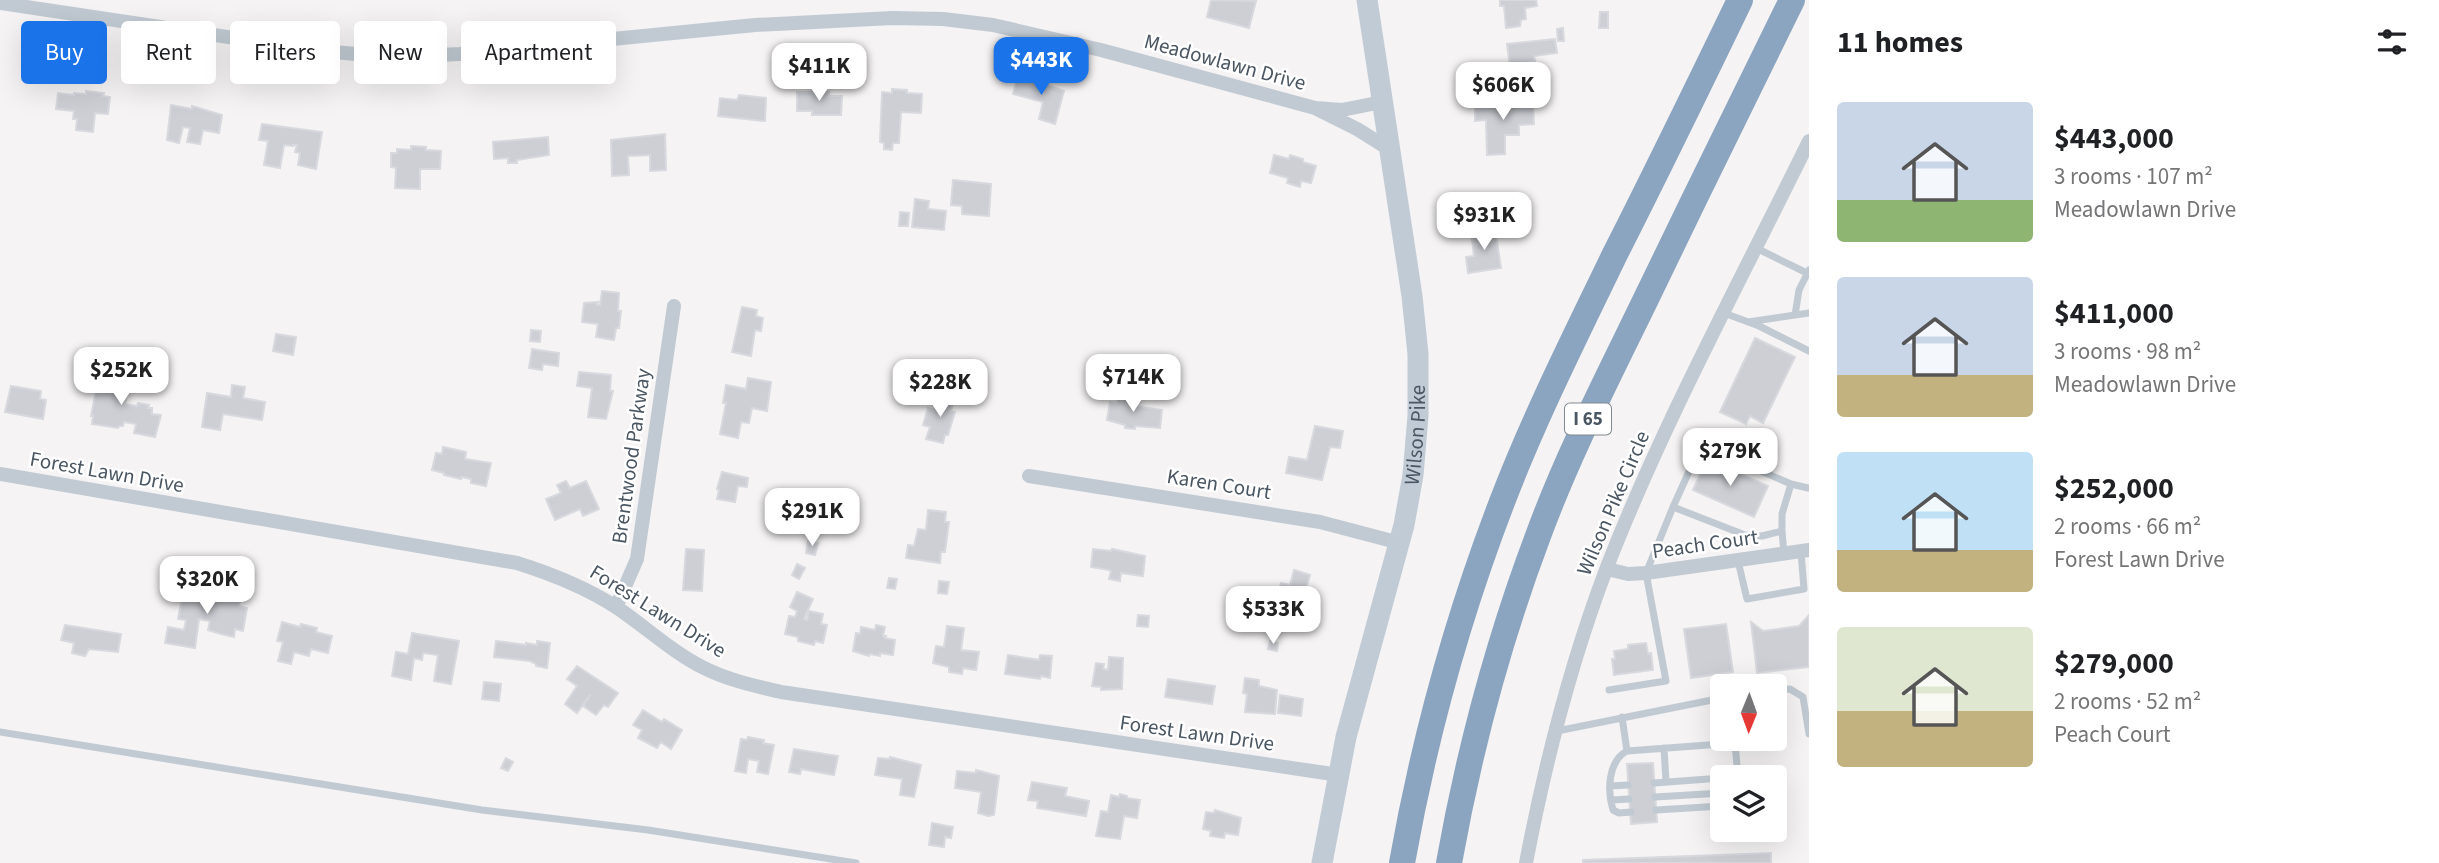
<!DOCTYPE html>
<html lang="en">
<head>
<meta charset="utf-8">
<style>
	:root { --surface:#fff; --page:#f2f2f2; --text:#202124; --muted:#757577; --accent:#1a73e8 }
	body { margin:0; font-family:"Source Sans 3",sans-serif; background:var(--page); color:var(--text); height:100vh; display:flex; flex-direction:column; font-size:26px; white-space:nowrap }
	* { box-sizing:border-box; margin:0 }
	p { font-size:23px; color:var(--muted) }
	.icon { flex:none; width:38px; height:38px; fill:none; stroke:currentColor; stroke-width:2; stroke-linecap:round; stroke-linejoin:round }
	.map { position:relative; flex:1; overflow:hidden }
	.details { display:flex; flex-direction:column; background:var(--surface); width:630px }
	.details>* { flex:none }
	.hud { position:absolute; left:21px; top:21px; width:665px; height:63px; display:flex; gap:14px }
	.needle { width:46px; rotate:181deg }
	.tools { position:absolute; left:1710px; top:674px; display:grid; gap:14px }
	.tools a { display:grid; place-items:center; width:77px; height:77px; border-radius:7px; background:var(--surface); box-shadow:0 7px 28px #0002; font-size:35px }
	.price { position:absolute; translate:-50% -60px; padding:0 16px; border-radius:14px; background:#fff; color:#222; font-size:23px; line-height:46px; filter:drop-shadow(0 2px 4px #0008) }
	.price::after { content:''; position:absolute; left:50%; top:42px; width:21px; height:16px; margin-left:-10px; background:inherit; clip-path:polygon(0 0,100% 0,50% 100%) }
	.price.active { background:var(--accent); color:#fff }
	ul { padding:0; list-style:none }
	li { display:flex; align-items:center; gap:21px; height:175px; padding:0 28px }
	li span { display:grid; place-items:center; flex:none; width:196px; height:140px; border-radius:7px; color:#555 }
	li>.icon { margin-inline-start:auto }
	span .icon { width:84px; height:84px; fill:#fffc; stroke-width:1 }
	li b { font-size:30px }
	h2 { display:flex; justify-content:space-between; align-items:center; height:84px; padding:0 28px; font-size:30px }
	.pill { padding:0 24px; border-radius:7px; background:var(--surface); box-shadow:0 7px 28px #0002; font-size:24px; line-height:63px }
	.pill.active { background:var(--accent); color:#fff }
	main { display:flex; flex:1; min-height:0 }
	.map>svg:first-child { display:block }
</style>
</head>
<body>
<main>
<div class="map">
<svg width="1809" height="863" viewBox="0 0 1809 863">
	<rect width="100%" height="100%" fill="#f5f3f3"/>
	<path fill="#cdcfd5" stroke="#d7d9de" stroke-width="2" d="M 1211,0 L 1256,1 L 1249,28 L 1207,17 Z
		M 1500,0 L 1536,0 L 1537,6 L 1525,8 L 1526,19 L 1521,20 L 1520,26 L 1506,28 L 1504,6 L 1500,6 Z
		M 1600,12 L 1608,12 L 1608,28 L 1599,28 Z
		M 1563,28 L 1564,41 L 1558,41 L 1557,29 Z
		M 1555,39 L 1557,53 L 1534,56 L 1535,61 L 1528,62 L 1528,65 L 1510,67 L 1507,44 Z
		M 1018,75 L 1064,91 L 1055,124 L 1039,119 L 1043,102 L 1013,94 Z
		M 892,89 L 907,90 L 907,93 L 922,94 L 921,113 L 901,112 L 899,143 L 893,143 L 892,150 L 884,149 L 884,143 L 880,142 L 882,92 L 892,93 Z
		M 86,91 L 104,93 L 103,96 L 110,97 L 108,114 L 95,113 L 93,132 L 76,130 L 77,119 L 73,119 L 74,111 L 56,109 L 58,93 L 74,95 L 74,93 L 86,94 Z
		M 797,92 L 829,92 L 829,96 L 842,96 L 841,115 L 812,115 L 812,111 L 797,111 Z
		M 739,95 L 766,98 L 765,121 L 718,116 L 720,98 L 737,100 Z
		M 1503,100 L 1503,104 L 1533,103 L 1534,124 L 1519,125 L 1519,135 L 1505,135 L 1505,154 L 1487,155 L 1486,120 L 1475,121 L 1475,102 Z
		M 171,105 L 192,109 L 192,106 L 222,115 L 219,133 L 203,130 L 200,144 L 187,142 L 190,128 L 183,127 L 179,143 L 167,140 Z
		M 262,124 L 322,132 L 316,169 L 298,165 L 300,153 L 295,152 L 297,145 L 293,145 L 293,146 L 284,145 L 280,168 L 264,165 L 268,141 L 259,140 Z
		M 665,134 L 666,170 L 650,171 L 650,155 L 628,156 L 629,175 L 612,176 L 611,140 Z
		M 548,137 L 549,155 L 517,160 L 517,163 L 508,163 L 508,158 L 494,159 L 493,142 Z
		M 411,146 L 426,147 L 426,150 L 441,151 L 440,169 L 420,169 L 420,189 L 395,188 L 396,168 L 391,167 L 391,153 L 397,153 L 397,149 L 411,150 Z
		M 1274,155 L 1289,159 L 1290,155 L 1303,159 L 1303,162 L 1316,166 L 1311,183 L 1301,181 L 1300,187 L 1287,183 L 1288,178 L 1270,173 Z
		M 953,180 L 991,184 L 989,216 L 962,214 L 962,206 L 951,205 Z
		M 915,199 L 929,201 L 928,209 L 946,211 L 944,230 L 912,227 Z
		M 900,212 L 909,213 L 908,226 L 899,226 Z
		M 1495,228 L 1501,268 L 1468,273 L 1466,257 L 1474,256 L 1471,231 Z
		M 602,291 L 619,293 L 618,311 L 621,311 L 619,328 L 616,328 L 614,340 L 596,337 L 598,324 L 582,322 L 584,303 L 598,302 L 597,305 L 600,305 Z
		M 742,307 L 757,310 L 756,316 L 763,318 L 761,331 L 755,330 L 751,356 L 732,352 Z
		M 531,330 L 541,331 L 540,342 L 530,341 Z
		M 276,334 L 296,337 L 293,355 L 273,351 Z
		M 1755,338 L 1795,357 L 1763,423 L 1750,416 L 1746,424 L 1720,412 Z
		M 532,349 L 559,353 L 558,366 L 543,364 L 542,370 L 529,368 Z
		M 100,370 L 121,374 L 121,378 L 126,379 L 124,389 L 128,390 L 125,404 L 137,406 L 138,403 L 149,405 L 148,408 L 152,408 L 152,414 L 161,415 L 155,437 L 134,433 L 136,424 L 124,422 L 123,426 L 119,426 L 118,428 L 92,424 L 93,416 L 91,416 Z
		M 579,372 L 611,375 L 610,391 L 613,391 L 606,419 L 588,417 L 592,388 L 577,386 Z
		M 748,378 L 771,382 L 767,411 L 752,408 L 749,423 L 741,422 L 738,438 L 720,434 L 726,403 L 723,403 L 726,385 L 746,389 Z
		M 232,385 L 245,387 L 243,398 L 265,402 L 262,420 L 223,414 L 220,430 L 202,427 L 207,393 L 231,397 Z
		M 11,386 L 41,391 L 40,399 L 46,400 L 43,419 L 5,412 Z
		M 940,393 L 955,397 L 951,411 L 955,412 L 948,435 L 945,435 L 943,443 L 926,439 L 930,427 L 923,425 L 928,408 L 935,410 Z
		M 1118,394 L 1131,396 L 1129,405 L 1162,410 L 1160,428 L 1135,426 L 1135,429 L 1125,428 L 1125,425 L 1107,420 L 1110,402 L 1117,403 Z
		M 1315,426 L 1343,431 L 1340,448 L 1330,447 L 1322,480 L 1286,473 L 1289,457 L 1307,460 Z
		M 443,447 L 466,452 L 465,459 L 491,463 L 486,486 L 471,483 L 471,479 L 462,477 L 461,479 L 444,475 L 444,473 L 432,470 L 436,453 L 442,454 Z
		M 1707,459 L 1768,486 L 1754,517 L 1693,490 Z
		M 722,472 L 748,478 L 747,487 L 738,486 L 735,502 L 717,499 L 719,490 L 717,489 Z
		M 566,481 L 570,488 L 586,481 L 599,509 L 583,516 L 580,509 L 555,520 L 546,499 L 561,493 L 557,485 Z
		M 928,510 L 946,512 L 945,522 L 949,522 L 945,552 L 941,552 L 940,563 L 906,558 L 908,545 L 914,546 L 918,529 L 926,530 Z
		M 808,541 L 818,543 L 815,555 L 806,553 Z
		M 686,549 L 704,550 L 702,591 L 683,590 Z
		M 1093,549 L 1111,551 L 1112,549 L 1145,556 L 1143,576 L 1121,573 L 1120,581 L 1109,579 L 1111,571 L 1109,570 L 1091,567 Z
		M 797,564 L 805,568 L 799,579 L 792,575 Z
		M 1294,570 L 1310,575 L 1306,589 L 1310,590 L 1303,614 L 1301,614 L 1298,623 L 1281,618 L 1286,600 L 1277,598 L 1281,583 L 1290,585 Z
		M 889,578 L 897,579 L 895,589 L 887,588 Z
		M 939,581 L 949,582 L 947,594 L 938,593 Z
		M 184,587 L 241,597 L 239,606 L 247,608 L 243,631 L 235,629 L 234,637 L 221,634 L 208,630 L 210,621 L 199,619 L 195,648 L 165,643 L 168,627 L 184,630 L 186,620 L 178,619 Z
		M 797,592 L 813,599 L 804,619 L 807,620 L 809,611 L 823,614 L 821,624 L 827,625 L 823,643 L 815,641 L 814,645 L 798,641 L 798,637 L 785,634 L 789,616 L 795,617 L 797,611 L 790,607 Z
		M 1138,615 L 1149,616 L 1148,627 L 1137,626 Z
		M 1809,615 L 1809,667 L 1757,673 L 1751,622 L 1763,631 L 1799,626 Z
		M 282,622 L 300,627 L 301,624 L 317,628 L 316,632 L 332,636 L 328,653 L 311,649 L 309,656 L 294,652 L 291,664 L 278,661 L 283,642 L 277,641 Z
		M 1726,624 L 1733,672 L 1691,678 L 1684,629 Z
		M 65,625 L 121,634 L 118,652 L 89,649 L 85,656 L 72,653 L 74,643 L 61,640 Z
		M 876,625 L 885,627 L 883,636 L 886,636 L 885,638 L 895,640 L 893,655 L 880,653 L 880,656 L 870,654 L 869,656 L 853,651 L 856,633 L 860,634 L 861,627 L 875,630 Z
		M 947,626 L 964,628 L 961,650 L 979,652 L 976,670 L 963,668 L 962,674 L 949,672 L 949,667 L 933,663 L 936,646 L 944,647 Z
		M 412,633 L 459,641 L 451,684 L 434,681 L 438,655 L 423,653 L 422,660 L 414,658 L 411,680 L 392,676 L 396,652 L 408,654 Z
		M 496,641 L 526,645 L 526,643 L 537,645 L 537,641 L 550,643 L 547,668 L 536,666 L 536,664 L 530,661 L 494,657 Z
		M 1270,641 L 1278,643 L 1277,651 L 1268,649 Z
		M 1646,643 L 1648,654 L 1651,653 L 1653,670 L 1614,675 L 1612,659 L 1615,659 L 1614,651 L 1628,649 L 1628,645 Z
		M 1008,655 L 1039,660 L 1040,655 L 1052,656 L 1050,678 L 1041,676 L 1040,679 L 1005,674 Z
		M 1109,657 L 1123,658 L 1122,689 L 1101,690 L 1101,687 L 1092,686 L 1096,663 L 1104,664 L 1103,669 L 1108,670 Z
		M 577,666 L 618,693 L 608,707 L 604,705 L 596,715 L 583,706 L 590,695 L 577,713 L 565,704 L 577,686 L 567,679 Z
		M 1245,678 L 1259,680 L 1259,686 L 1277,690 L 1275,714 L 1245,712 L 1247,694 L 1243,693 Z
		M 1168,679 L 1215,686 L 1212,704 L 1165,697 Z
		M 484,682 L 501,684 L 499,701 L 482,699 Z
		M 1280,695 L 1303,699 L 1301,716 L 1278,713 Z
		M 643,710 L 662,722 L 664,719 L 682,730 L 671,749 L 661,742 L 657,748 L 638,738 L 642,730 L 633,725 Z
		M 748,737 L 764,740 L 763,743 L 774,745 L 768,774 L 757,772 L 759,761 L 748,759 L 746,773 L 735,771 L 741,739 L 747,740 Z
		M 794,749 L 838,756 L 834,775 L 801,769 L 800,774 L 789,772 Z
		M 890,757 L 921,765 L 914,797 L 900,795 L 902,779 L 875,775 L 878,758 L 890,759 Z
		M 506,758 L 513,762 L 508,771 L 501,768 Z
		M 1653,763 L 1657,822 L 1631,824 L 1627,764 Z
		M 976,770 L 999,776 L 994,815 L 988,816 L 978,813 L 981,792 L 955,788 L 957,771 L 976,773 Z
		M 1032,782 L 1067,788 L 1065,796 L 1089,801 L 1086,816 L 1037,808 L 1038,801 L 1028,800 Z
		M 1120,794 L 1127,796 L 1127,798 L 1140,800 L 1137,818 L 1124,816 L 1120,839 L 1096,836 L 1101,811 L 1108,812 L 1111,795 L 1119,797 Z
		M 1215,810 L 1241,818 L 1238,835 L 1225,833 L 1224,838 L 1210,836 L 1211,831 L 1203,829 L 1206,812 L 1214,813 Z
		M 932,823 L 953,827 L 951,838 L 945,837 L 944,847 L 929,845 Z
		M 1771,853 L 1771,863 L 1583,863 L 1583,860 Z"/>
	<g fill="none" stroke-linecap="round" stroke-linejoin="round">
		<path stroke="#c1cad2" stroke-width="7" d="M 1756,248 L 1807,273
			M 1724,313 L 1759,326 L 1809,351
			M 1795,315 L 1799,290 L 1809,270
			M 1748,322 L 1809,313
			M 1673,507 L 1701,445 L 1791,484
			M 1782,531 L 1782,514 L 1791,484 L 1808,488
			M 1738,561 L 1747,599 L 1804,589 L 1801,552
			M 1609,690 L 1666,681 L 1646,573 L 1673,507 L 1745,535 L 1762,536 L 1782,531 L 1784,554
			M 1774,690 L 1790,689 L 1803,697 L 1809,734
			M 1622,717 L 1627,751 L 1735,743 L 1734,738
			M 1557,731 L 1722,698
			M 0,732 L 482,810 L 648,830 L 856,863
			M 1735,743 L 1738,777
			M 1664,748 L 1666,782
			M 1627,751 C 1608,761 1607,791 1613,810 L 1619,813 L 1631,812
			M 1654,783 L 1722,778
			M 1610,786 L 1628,785
			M 1655,797 L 1722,793
			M 1611,800 L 1629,799
			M 1656,810 L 1722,806"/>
		<path stroke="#c1cad2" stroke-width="14" d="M 0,3 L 321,51 L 392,57 L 460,54 L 755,25 L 892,18 L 943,19 L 993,25 L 1101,50 L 1315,108
			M 1382,102 L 1342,110 L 1315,108 L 1357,129 L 1389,149
			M 0,474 L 517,563 C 552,574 585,587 616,607 C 646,627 672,652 704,668 C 728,680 755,686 781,692 L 1339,775
			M 1029,476 L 1320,522 L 1400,543
			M 1607,569 L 1628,574 L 1646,573 L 1809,550
			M 616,607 L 637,559 L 674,306
			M 1526,863 C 1545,763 1571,662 1607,567 C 1664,421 1740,282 1809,141"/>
		<path stroke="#c1cbd6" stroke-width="21" id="s1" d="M 1322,863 L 1346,737 L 1404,525 L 1413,475 L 1418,416 L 1418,354 L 1412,296 L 1367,0"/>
		<path stroke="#8ba5c1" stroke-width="26" d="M 1402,863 C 1424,739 1457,619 1502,502 C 1534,418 1575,337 1614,256 C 1657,171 1699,85 1740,0
			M 1449,863 C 1469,751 1498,642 1538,536 C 1567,457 1606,381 1643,305 C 1692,203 1742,102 1792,0"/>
	</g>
	<g text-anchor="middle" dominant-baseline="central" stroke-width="5" stroke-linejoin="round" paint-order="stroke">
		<rect fill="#fff" stroke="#808990" stroke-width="2" x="1565" y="403.5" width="46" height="31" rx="5"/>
		<g font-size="19" font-weight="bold" fill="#4a5661">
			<text x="1588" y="419">I 65</text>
		</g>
		<g font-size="21" fill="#4a5661" stroke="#fff">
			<text transform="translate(1225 62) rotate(15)">Meadowlawn Drive</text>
			<text stroke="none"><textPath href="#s1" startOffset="439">Wilson Pike</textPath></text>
			<text transform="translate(631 456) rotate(-82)">Brentwood Parkway</text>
			<text transform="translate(107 472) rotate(10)">Forest Lawn Drive</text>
			<text transform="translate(1219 484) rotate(9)">Karen Court</text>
			<text transform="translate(1613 503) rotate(-67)">Wilson Pike Circle</text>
			<text transform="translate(1705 544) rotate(-8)">Peach Court</text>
			<text transform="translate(658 611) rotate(32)">Forest Lawn Drive</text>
			<text transform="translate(1197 733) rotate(8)">Forest Lawn Drive</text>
		</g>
	</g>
</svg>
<div class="tools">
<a><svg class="needle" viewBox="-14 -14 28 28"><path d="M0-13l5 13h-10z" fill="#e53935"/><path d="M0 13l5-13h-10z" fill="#757577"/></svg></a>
<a><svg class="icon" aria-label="layers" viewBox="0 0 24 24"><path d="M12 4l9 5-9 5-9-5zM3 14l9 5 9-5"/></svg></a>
</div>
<b class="price active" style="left:1041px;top:97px">$443K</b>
<b class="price" style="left:819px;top:103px">$411K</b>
<b class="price" style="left:1503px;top:122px">$606K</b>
<b class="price" style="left:1484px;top:252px">$931K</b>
<b class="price" style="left:121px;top:407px">$252K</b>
<b class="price" style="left:1133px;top:414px">$714K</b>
<b class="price" style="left:940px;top:419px">$228K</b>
<b class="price" style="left:1730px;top:488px">$279K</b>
<b class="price" style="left:812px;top:548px">$291K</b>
<b class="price" style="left:207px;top:616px">$320K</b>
<b class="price" style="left:1273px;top:646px">$533K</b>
<div class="hud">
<a class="pill active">Buy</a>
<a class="pill">Rent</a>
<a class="pill">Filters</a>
<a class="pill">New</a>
<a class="pill">Apartment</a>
</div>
</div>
<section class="details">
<h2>11 homes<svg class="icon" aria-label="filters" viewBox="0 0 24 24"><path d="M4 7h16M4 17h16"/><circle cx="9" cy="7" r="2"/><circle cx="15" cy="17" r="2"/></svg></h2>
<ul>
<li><span style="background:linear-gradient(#c9d6e8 70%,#8fb573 0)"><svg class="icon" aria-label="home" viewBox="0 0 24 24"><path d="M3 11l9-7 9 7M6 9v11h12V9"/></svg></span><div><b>$443,000</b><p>3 rooms · 107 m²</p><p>Meadowlawn Drive</p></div></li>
<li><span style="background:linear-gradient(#c9d6e8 70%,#c2b280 0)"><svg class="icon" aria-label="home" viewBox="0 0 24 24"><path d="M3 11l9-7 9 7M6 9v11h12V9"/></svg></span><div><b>$411,000</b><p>3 rooms · 98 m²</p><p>Meadowlawn Drive</p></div></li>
<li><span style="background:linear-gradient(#bfe0f5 70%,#c2b280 0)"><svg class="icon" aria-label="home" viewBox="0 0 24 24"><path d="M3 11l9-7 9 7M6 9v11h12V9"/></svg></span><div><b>$252,000</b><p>2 rooms · 66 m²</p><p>Forest Lawn Drive</p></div></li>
<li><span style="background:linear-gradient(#dfe7d0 60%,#c2b280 0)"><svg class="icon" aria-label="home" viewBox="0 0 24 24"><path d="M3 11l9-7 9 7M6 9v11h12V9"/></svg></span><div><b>$279,000</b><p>2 rooms · 52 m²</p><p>Peach Court</p></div></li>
</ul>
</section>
</main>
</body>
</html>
